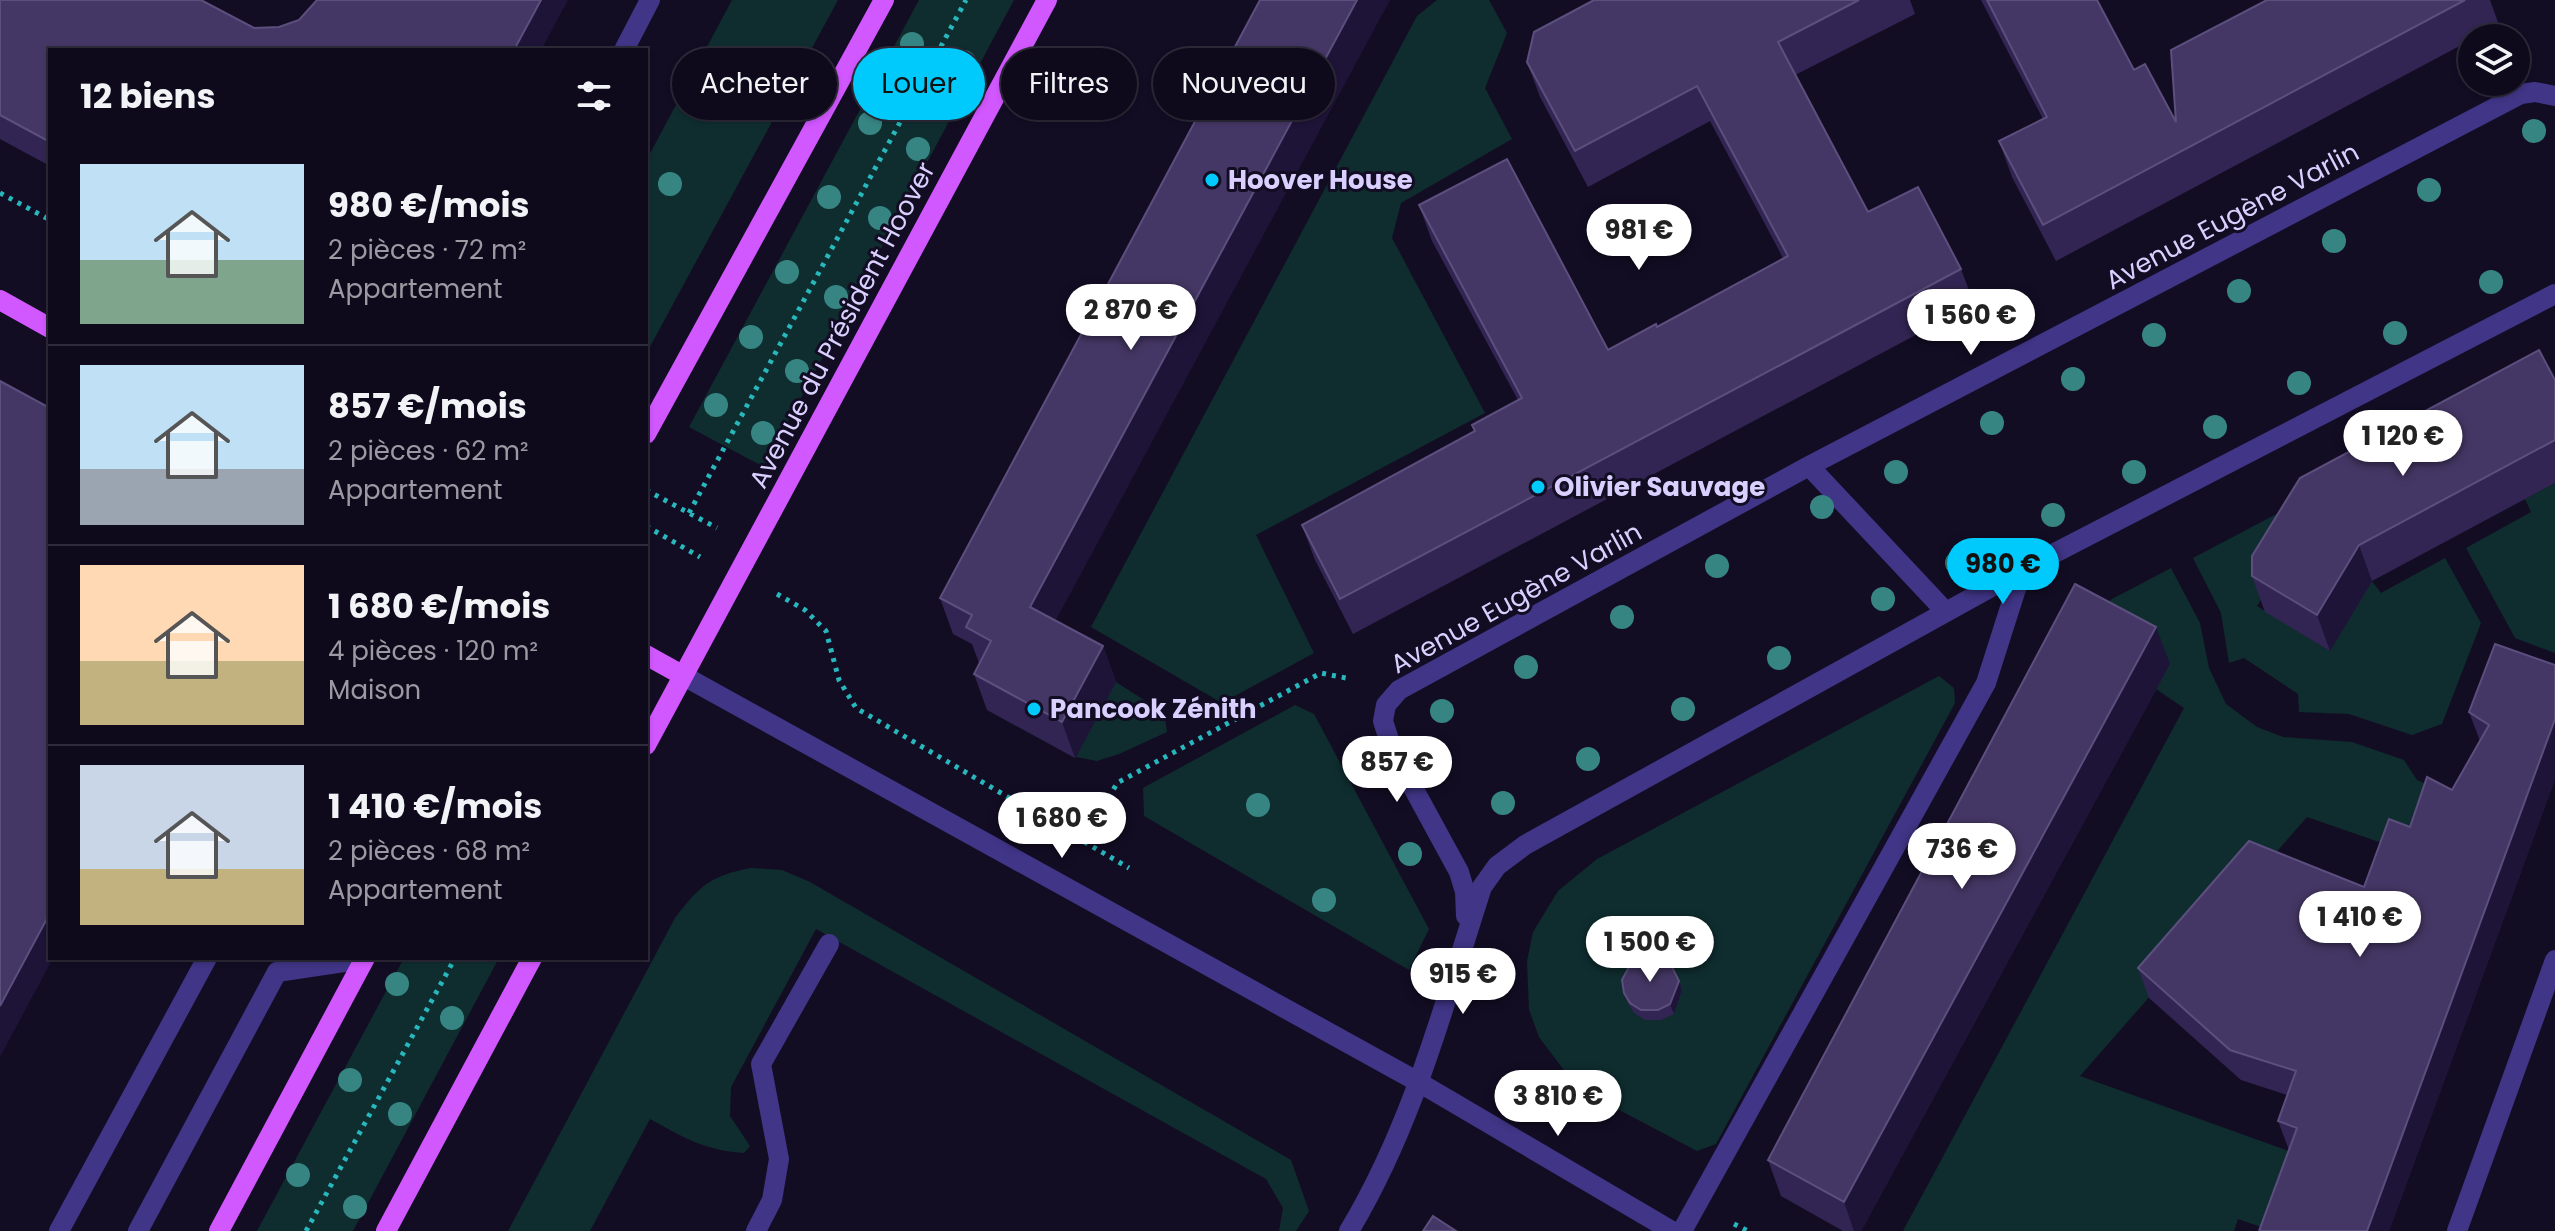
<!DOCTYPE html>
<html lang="fr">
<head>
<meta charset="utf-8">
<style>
	:root { --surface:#0e0a1b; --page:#1c1828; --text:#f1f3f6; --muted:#9b9aa3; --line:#2e2b3a; --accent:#00c9fb }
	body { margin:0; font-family:Poppins,sans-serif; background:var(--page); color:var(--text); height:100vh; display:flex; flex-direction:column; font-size:30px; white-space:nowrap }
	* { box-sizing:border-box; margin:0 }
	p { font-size:26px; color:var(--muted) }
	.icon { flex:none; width:44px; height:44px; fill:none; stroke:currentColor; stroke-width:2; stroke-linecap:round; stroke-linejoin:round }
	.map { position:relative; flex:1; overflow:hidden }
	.drawer { position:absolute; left:48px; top:48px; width:600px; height:912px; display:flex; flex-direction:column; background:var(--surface); border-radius:0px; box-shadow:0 2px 6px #0004,0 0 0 2px var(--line) }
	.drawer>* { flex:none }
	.banner { position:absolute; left:672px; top:48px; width:760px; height:72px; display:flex; gap:16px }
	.fabs { position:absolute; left:2458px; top:24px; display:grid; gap:16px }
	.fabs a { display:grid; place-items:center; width:72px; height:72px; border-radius:50%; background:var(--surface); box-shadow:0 2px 6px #0004,0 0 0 2px var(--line); font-size:40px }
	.price { position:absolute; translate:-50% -68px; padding:0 18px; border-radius:28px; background:#fff; color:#222; font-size:26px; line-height:52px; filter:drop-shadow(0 2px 4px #0008) }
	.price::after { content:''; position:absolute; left:50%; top:48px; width:24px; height:18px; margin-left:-12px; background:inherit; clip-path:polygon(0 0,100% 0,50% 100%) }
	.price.selected { background:var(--accent); color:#111 }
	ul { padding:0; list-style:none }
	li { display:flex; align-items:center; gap:24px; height:200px; padding:0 32px }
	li+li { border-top:2px solid var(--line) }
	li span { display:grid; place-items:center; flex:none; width:224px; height:160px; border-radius:0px; color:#555 }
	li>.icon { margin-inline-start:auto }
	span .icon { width:96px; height:96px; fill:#fffc; stroke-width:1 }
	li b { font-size:34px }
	h2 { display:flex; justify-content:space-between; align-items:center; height:96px; padding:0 32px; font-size:34px }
	.pill { padding:0 28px; border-radius:36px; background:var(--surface); box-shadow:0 2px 6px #0004,0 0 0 2px var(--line); font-size:28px; line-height:72px }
	.pill.selected { background:var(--accent); color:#111 }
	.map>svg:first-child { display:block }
</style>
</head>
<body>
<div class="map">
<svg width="2555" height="1231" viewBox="0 0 2555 1231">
	<rect width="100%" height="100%" fill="#130d24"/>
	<path fill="#0f2d2f" d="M 732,0 L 838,0 L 646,354 L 646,161 Z
		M 919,0 L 1014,0 L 764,467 L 689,427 Z
		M 1437,0 L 1489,0 L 1507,33 L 1485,88 L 1512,139 L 1401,203 L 1392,238 L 1485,413 L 1256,535 L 1314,653 L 1222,703 L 1091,627 L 1417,16 Z
		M 2555,483 L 2555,653 L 2515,638 L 2466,548 L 2531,512 L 2525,499 Z
		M 2284,510 L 2307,525 L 2257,606 L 2330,651 L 2372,581 L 2381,593 L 2445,558 L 2481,623 L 2442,724 L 2412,735 L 2349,714 L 2299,712 L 2298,694 L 2244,658 L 2229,663 L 2221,613 L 2193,558 Z
		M 2171,568 L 2200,623 L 2209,668 L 2226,704 L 2257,727 L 2283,737 L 2352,742 L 2404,760 L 2417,780 L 2460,798 L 2437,862 L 2307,817 L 2080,1076 L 2289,1151 L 2273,1231 L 2238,1219 L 2234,1231 L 1903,1231 L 2184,708 L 2156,689 L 2169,663 L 2089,620 L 2112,599 Z
		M 1939,676 L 1954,688 L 1955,703 L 1716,1144 L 1697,1151 L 1589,1094 L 1563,1069 L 1539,1037 L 1529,1010 L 1527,961 L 1533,932 L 1558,891 L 1597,859 Z
		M 1116,682 L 1164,713 L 1167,732 L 1119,754 L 1097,761 L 1076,757 Z
		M 1295,705 L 1314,714 L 1429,929 L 1409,970 L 1144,816 L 1143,788 Z
		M 751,868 L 782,870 L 810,882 L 1291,1160 L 1309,1211 L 1296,1231 L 1279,1231 L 1283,1208 L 1266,1179 L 816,929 L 731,1087 L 730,1116 L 750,1146 L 744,1153 C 703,1150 685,1138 650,1119 L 590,1231 L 508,1231 L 675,918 C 700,886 709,876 751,868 Z
		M 404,958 L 499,958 L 353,1231 L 257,1231 Z"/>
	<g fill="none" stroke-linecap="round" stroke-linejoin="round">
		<path stroke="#27b7bc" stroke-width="5" stroke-dasharray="4 6" stroke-linecap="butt" d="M 0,193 L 50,220
			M 646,490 L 717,528
			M 689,513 L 966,0
			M 646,526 L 700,557
			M 777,594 L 805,610 L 826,631 L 839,680 L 856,708 L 1129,868
			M 1085,842 L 1117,783 L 1321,673 L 1351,679
			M 1734,1224 L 1748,1231
			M 306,1231 L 455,958"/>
		<path stroke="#403586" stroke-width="20" d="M 624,50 L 650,0
			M 1809,466 L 1946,612
			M 682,675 L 1420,1083 L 1672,1231
			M 1466,916 L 1465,892 L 1459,872 L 1392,749 L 1383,721 L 1386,705 L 1399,690 L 1809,466 L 2521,94 L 2535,92 L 2555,96
			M 59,1231 L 207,958
			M 138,1231 L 277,972 L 364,959
			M 756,1231 L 772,1200 L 779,1159 L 761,1064 L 829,944
			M 1349,1231 C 1413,1125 1444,1004 1482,887 L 1497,866 L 1525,845 L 2022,570 L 2555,294
			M 1682,1231 L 1986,683 L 2022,570
			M 2457,1231 L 2555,960"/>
		<path stroke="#d157ff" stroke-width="20" d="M 0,300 L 50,328
			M 646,434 L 884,0
			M 646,655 L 682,675
			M 646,745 L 1047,0
			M 219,1231 L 365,958
			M 386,1231 L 532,958"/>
	</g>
	<g fill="#378583">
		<circle cx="912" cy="44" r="12"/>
		<circle cx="964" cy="62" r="12"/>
		<circle cx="735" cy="65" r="12"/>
		<circle cx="870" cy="123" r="12"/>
		<circle cx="2534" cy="131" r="12"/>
		<circle cx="918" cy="149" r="12"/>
		<circle cx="670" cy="184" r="12"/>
		<circle cx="2429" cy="190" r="12"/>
		<circle cx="829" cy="197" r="12"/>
		<circle cx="880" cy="218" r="12"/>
		<circle cx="2334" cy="241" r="12"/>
		<circle cx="787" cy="272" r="12"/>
		<circle cx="2491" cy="282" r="12"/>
		<circle cx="2239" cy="291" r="12"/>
		<circle cx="836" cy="297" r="12"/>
		<circle cx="2395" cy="333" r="12"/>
		<circle cx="2154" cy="335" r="12"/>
		<circle cx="751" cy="337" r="12"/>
		<circle cx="797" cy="371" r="12"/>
		<circle cx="2073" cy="379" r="12"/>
		<circle cx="2299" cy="383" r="12"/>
		<circle cx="716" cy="405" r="12"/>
		<circle cx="1992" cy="423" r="12"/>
		<circle cx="2215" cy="427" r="12"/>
		<circle cx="763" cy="433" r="12"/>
		<circle cx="1896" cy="472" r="12"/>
		<circle cx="2134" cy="472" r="12"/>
		<circle cx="1822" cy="507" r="12"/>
		<circle cx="2053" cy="515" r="12"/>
		<circle cx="1957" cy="563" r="12"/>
		<circle cx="1717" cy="566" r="12"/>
		<circle cx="1883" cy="599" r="12"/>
		<circle cx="1622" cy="617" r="12"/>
		<circle cx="1779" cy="658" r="12"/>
		<circle cx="1526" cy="667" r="12"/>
		<circle cx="1683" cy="709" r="12"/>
		<circle cx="1442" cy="711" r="12"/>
		<circle cx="1361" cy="756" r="12"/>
		<circle cx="1588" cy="759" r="12"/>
		<circle cx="1503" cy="803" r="12"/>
		<circle cx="1258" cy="805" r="12"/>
		<circle cx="1410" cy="854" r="12"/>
		<circle cx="1324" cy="900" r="12"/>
		<circle cx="397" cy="984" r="12"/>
		<circle cx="452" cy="1018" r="12"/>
		<circle cx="350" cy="1080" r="12"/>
		<circle cx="400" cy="1114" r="12"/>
		<circle cx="298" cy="1175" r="12"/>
		<circle cx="355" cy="1207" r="12"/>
	</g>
	<path fill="#332553" d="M 0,0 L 254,28 L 50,50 L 50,166 L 0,139 Z
		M 1594,0 L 1910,0 L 1915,14 L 1795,75 L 1868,212 L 1961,269 L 1974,304 L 1353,634 L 1315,560 L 1302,525 L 1474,431 L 1472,425 L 1518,400 L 1432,241 L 1419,205 L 1608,350 L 1657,327 L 1783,258 L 1710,121 L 1588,187 L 1540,97 L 1527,62 Z
		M 1981,0 L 2097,0 L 2134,70 L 2176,122 L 2267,0 L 2490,0 L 2499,25 L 2056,261 L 2012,177 L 1999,141 L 2043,119 Z
		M 2555,380 L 2555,483 L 2372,581 L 2330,651 L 2265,612 L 2252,576 Z
		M 940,598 L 1055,621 L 1103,646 L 1116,682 L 1075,758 L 987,710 L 974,674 L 979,663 L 972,644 L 953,634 Z
		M 2170,664 L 1861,1231 L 1843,1231 L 1781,1196 L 1768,1160 Z
		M 2555,665 L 2555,779 L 2389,1231 L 2289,1150 L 2278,1121 L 2287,1095 L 2241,1080 L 2149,998 L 2138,968 L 2364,887 L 2410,827 L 2452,790 L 2480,741 L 2469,712 Z
		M 1679,981 L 1682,990 L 1674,1014 L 1661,1020 L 1645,1020 L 1634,1013 L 1628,1003 L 1624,993 Z"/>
	<path fill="#1e1438" d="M 541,0 L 568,0 L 541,50 L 514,50 Z
		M 1357,0 L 1390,0 L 1043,644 L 1030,607 Z
		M 2359,545 L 2372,581 L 2330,651 L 2317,615 Z
		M 2156,627 L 2170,664 L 1861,1231 L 1854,1231 L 1844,1202 Z
		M 1103,646 L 1116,682 L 1075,758 L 1062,722 Z
		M 2555,719 L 2555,779 L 2389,1231 L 2367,1231 Z
		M 50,913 L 50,958 L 53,958 L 0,1057 L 0,1006 Z
		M 1679,981 L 1682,990 L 1674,1014 L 1670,1004 Z"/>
	<path fill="#453765" stroke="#5c4f7e" stroke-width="2" d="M 0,0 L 201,0 L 254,28 L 279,27 L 299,20 L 317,0 L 541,0 L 514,50 L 50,50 L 50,142 L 0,115 Z
		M 1260,0 L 1357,0 L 1030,607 L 1103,646 L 1062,722 L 974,674 L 991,641 L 966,627 L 972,615 L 940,598 Z
		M 1594,0 L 1859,0 L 1778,42 L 1868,212 L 1918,187 L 1961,269 L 1340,599 L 1302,525 L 1475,431 L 1472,425 L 1522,398 L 1419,205 L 1507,159 L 1608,350 L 1656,324 L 1657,327 L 1788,256 L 1697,86 L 1575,151 L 1527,62 L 1534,32 Z
		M 1987,0 L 2097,0 L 2134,70 L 2145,64 L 2176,122 L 2171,50 L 2267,0 L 2465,0 L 2043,225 L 1999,141 L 2047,117 Z
		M 2539,350 L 2555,380 L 2555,440 L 2359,545 L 2317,615 L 2252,576 L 2252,556 L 2300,478 Z
		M 0,381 L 50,408 L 50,665 L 49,667 L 50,667 L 50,913 L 0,1006 Z
		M 2075,584 L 2156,627 L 1844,1202 L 1768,1160 Z
		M 2495,644 L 2555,665 L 2555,719 L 2367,1231 L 2259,1231 L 2297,1128 L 2278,1121 L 2296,1071 L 2230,1050 L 2138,968 L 2249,841 L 2364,887 L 2389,819 L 2410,827 L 2427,777 L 2452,790 L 2489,725 L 2469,712 Z
		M 1653,957 L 1672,967 L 1679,981 L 1670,1004 L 1658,1010 L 1641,1010 L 1630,1003 L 1624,993 L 1622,980 L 1630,965 L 1639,959 Z
		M 1433,1216 L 1456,1231 L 1423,1231 Z"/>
	<g fill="#00c9fb" stroke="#130d24" stroke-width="3">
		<circle cx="1212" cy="180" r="8"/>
		<circle cx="1538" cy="487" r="8"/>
		<circle cx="1034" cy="709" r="8"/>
	</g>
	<g text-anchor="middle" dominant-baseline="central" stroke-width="6" stroke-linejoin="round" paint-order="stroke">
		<g font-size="26" font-weight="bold" fill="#dad0ff" stroke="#130d24" text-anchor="start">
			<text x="1228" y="180">Hoover House</text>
			<text x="1554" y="487">Olivier Sauvage</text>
			<text x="1050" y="709">Pancook Zénith</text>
		</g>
		<g font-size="26" fill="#dad0ff" stroke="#130d24">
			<text transform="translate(2232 216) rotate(-28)">Avenue Eugène Varlin</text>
			<text transform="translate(842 325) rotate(-62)">Avenue du Président Hoover</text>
			<text transform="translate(1516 598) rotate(-29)">Avenue Eugène Varlin</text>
		</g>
	</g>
</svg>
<div class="fabs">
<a><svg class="icon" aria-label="layers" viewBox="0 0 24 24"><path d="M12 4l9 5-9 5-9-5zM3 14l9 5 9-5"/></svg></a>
</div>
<b class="price" style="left:1639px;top:272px">981 €</b>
<b class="price" style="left:1131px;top:352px">2 870 €</b>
<b class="price" style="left:1971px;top:357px">1 560 €</b>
<b class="price" style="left:2403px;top:478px">1 120 €</b>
<b class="price selected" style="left:2003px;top:606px">980 €</b>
<b class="price" style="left:1397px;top:804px">857 €</b>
<b class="price" style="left:1062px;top:860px">1 680 €</b>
<b class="price" style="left:1962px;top:891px">736 €</b>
<b class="price" style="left:2360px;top:959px">1 410 €</b>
<b class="price" style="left:1650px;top:984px">1 500 €</b>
<b class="price" style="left:1463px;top:1016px">915 €</b>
<b class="price" style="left:1558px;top:1138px">3 810 €</b>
<div class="banner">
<a class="pill">Acheter</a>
<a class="pill selected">Louer</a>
<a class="pill">Filtres</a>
<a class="pill">Nouveau</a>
</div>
<section class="drawer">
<h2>12 biens<svg class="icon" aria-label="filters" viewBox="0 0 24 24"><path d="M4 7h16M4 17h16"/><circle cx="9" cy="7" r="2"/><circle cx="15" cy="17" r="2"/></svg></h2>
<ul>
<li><span style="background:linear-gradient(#bfe0f5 60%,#7fa58c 0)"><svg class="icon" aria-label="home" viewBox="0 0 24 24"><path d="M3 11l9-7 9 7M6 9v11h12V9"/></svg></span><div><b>980 €/mois</b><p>2 pièces · 72 m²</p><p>Appartement</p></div></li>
<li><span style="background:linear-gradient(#bfe0f5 65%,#9aa5b1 0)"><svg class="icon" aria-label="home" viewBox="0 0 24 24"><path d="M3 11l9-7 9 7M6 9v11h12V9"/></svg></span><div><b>857 €/mois</b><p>2 pièces · 62 m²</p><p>Appartement</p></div></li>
<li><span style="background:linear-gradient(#ffd9b3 60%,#c2b280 0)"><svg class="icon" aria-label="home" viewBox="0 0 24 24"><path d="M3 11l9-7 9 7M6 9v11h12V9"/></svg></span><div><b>1 680 €/mois</b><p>4 pièces · 120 m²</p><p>Maison</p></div></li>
<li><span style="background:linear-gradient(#c9d6e8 65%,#c2b280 0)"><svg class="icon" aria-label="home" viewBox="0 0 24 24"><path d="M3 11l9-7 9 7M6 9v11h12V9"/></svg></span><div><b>1 410 €/mois</b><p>2 pièces · 68 m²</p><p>Appartement</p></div></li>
</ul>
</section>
</div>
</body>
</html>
